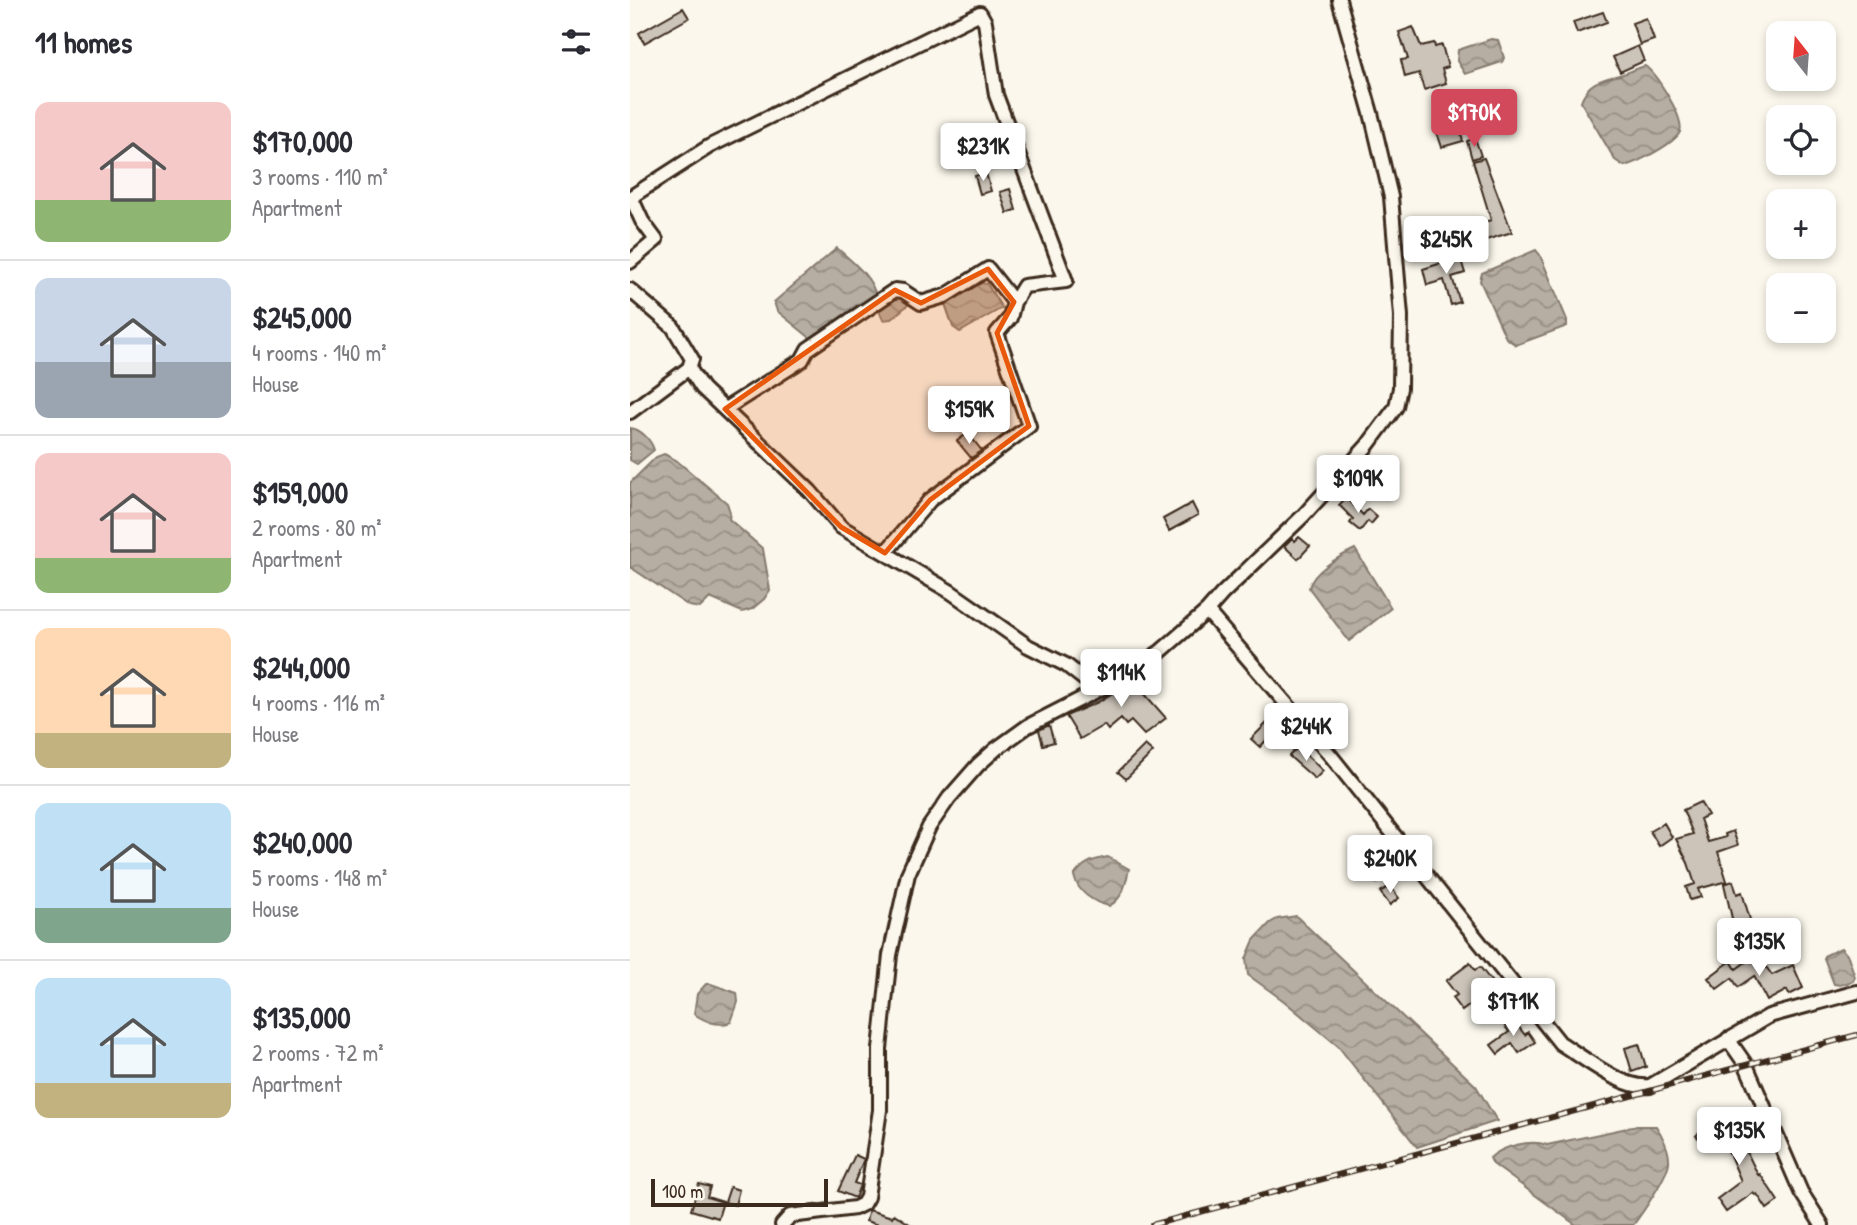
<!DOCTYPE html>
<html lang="en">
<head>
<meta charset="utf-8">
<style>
	:root { --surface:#fff; --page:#f2f2f3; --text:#2b2b33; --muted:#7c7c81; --line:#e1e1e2; --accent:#d1495b }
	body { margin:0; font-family:"Patrick Hand",sans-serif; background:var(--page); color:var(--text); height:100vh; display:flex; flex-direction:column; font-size:26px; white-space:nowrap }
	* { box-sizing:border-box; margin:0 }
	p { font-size:23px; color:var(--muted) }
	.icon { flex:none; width:38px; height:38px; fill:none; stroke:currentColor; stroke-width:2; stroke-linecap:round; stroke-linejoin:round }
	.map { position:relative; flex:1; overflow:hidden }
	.sheet { display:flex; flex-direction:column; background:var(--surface); width:630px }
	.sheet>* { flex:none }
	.needle { width:46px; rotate:343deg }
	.tools { position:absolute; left:1136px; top:21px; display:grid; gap:14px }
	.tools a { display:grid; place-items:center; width:70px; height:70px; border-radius:14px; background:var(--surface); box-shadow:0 4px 10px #0003; font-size:35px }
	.scale { position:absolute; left:21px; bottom:18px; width:177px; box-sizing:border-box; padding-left:7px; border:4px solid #3b2a1e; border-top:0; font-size:19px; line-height:24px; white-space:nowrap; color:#3b2a1e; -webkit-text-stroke:5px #fbf7ec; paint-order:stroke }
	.price { position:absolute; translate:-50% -60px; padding:0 16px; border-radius:7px; background:#fff; color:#222; font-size:23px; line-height:46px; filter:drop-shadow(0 2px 4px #0008) }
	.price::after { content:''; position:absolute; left:50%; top:42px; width:21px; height:16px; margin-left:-10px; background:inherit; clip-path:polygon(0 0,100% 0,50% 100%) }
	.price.active { background:var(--accent); color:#fff }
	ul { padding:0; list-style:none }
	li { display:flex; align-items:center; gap:21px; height:175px; padding:0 35px }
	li+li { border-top:2px solid var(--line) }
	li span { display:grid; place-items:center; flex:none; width:196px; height:140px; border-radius:14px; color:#555 }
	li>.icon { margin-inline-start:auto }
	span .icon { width:84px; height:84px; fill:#fffc; stroke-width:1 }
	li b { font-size:30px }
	h2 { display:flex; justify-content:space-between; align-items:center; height:84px; padding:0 35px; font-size:30px }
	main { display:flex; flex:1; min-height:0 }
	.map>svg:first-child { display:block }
</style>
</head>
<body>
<main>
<section class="sheet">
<h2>11 homes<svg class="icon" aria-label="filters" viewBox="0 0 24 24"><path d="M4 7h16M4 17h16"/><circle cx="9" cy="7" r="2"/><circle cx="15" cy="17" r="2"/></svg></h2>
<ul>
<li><span style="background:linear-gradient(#f6c9c9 70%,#8fb573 0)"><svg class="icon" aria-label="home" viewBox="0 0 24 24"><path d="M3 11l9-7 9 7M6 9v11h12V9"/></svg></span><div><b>$170,000</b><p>3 rooms · 110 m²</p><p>Apartment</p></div></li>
<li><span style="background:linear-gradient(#c9d6e8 60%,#9aa5b1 0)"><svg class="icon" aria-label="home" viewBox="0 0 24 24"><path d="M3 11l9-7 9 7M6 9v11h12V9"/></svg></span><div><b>$245,000</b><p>4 rooms · 140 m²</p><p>House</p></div></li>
<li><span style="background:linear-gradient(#f6c9c9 75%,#8fb573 0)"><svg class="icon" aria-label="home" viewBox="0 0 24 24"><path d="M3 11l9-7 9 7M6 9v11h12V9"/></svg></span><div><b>$159,000</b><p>2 rooms · 80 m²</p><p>Apartment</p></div></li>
<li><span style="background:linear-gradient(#ffd9b3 75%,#c2b280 0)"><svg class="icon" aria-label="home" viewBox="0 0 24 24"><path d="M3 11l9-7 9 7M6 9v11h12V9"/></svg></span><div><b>$244,000</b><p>4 rooms · 116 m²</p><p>House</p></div></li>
<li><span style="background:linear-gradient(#bfe0f5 75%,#7fa58c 0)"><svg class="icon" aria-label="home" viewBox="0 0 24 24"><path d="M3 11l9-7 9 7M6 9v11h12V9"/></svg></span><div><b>$240,000</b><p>5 rooms · 148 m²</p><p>House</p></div></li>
<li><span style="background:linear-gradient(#bfe0f5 75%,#c2b280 0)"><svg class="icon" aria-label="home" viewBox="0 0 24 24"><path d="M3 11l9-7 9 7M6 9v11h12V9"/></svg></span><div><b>$135,000</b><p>2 rooms · 72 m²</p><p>Apartment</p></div></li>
</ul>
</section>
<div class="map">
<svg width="1227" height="1225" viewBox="0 0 1227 1225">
	<defs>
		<pattern id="water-waves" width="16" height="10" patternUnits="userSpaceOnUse" patternTransform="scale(1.75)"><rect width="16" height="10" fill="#b6aea2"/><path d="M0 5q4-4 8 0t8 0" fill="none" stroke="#958e83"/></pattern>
	</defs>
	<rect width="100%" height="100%" fill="#fbf7ec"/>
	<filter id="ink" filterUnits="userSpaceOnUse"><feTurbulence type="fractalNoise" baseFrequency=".0143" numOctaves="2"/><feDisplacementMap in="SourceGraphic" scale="14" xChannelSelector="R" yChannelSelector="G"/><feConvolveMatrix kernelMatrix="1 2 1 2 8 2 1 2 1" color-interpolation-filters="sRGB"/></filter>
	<g filter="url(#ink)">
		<path fill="url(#water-waves)" stroke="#85796d" stroke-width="2" d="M 861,39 L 868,40 L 874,58 L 872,62 L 835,74 L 827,61 L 828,50 Z
			M 1015,66 C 1026,74 1055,118 1050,132 C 1044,144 1007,163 994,166 L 985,160 L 951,102 C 957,81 974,79 993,74 C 1000,72 1007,68 1015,66 Z
			M 207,248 C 221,261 243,277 246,297 L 184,341 L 147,311 L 144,302 Z
			M 906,250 L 910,255 L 937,320 L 937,326 L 886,345 L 876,338 L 850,281 L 852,273 Z
			M 351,283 L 357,284 L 372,308 L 330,332 L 323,327 L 315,304 Z
			M 268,294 L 279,300 L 279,304 L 261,319 L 253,320 L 247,306 Z
			M 0,428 C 11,429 21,440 24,450 L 7,464 L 0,460 Z
			M 34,454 L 46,460 L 97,503 L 100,512 L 99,519 L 133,549 L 140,590 L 134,599 L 122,609 L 112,612 L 80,598 L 70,608 L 59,606 L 0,567 L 0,483 L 26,457 Z
			M 725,549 L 761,608 L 719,641 L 679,588 C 682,572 710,556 725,549 Z
			M 478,857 L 499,869 C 496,883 493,899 479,906 C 464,902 448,893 444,876 C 454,862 462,860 478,857 Z
			M 666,916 L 846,1086 L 867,1121 L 787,1147 L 708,1046 L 654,1001 L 618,975 L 616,959 L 624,940 L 640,923 L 647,919 Z
			M 1211,948 L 1218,956 L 1225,977 L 1223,981 L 1210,985 L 1204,984 L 1194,958 L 1194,956 Z
			M 76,984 L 81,984 L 107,993 L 108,1002 L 101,1022 C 87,1027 75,1021 64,1014 L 67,994 Z
			M 1007,1126 L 1026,1126 C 1032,1135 1040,1151 1039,1162 C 1038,1175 1012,1214 1003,1225 L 946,1225 L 863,1164 L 860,1158 C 872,1146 901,1139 917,1145 Z"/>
		<path fill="#ccc4b9" stroke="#3b2a1e" stroke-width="2" d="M 53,8 L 59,18 L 14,43 L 9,33 Z
			M 973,12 L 977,22 L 947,33 L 943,22 Z
			M 1016,18 L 1024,40 L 1010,45 L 1002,23 Z
			M 783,27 L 791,46 L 804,43 L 805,47 L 812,45 L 818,67 L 812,69 L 816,83 L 794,90 L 789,73 L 775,77 L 771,60 L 778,59 L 769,32 Z
			M 1008,46 L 1014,61 L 990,72 L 983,57 Z
			M 829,126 L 833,141 L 812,147 L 807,133 Z
			M 845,138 L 851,156 L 842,159 L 837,141 Z
			M 854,158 L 882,232 L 856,240 L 851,223 L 861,220 L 843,161 Z
			M 356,173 L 361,191 L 350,194 L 345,176 Z
			M 380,189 L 386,210 L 377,213 L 370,192 Z
			M 830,257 L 835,273 L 822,277 L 830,302 L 821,305 L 814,280 L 797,285 L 793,269 Z
			M 338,433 L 352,451 L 341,458 L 327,441 Z
			M 716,498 L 733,515 L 738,509 L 747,517 L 741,524 L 738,521 L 730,531 L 720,523 L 723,519 L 709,505 Z
			M 562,503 L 568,515 L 539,531 L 533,519 Z
			M 669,537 L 680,546 L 668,559 L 654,546 L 662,538 L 665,541 Z
			M 519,670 L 528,680 L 513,692 L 536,718 L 514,735 L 501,721 L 496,725 L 491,719 L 478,730 L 474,725 L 450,739 L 436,716 L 468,702 Z
			M 643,717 L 656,730 L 648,738 L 643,733 L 630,747 L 621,739 Z
			M 419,725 L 424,742 L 413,745 L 409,730 Z
			M 515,745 L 523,752 L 496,779 L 488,772 Z
			M 668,747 L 693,771 L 685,779 L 659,756 Z
			M 1070,802 L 1078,815 L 1070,819 L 1078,842 L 1096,837 L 1095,834 L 1103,831 L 1108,845 L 1088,852 L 1097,881 L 1068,889 L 1071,897 L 1060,900 L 1056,887 L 1065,884 L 1058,863 L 1046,839 L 1063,834 L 1053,810 Z
			M 1034,823 L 1042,837 L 1029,846 L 1020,831 Z
			M 746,864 L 755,877 L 747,883 L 738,870 Z
			M 1103,881 L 1107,894 L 1112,892 L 1121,923 L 1104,927 L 1094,884 Z
			M 760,886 L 769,898 L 760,905 L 750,892 Z
			M 1129,957 L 1142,975 L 1163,965 L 1173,988 L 1159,995 L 1157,990 L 1137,1001 L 1124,976 L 1108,987 L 1102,978 L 1087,989 L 1078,978 L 1101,961 L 1106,969 L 1120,959 L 1122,962 Z
			M 840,963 L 845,970 L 850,967 L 865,986 L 832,1011 L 822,998 L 827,995 L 816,981 Z
			M 881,1017 L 895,1035 L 898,1032 L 905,1042 L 889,1053 L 882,1043 L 868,1054 L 861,1045 L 879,1032 L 873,1023 Z
			M 1009,1044 L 1016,1067 L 1002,1072 L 995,1048 Z
			M 1098,1112 L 1097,1114 L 1111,1148 L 1114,1146 L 1128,1175 L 1130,1174 L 1148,1201 L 1137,1209 L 1127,1194 L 1125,1195 L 1123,1193 L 1096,1212 L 1087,1199 L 1111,1181 L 1087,1125 L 1073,1142 L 1066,1136 L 1080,1119 Z
			M 225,1155 L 234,1159 L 224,1183 L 230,1185 L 225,1198 L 208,1191 Z
			M 69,1184 L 80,1187 L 77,1197 L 93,1202 L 88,1218 L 61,1210 Z
			M 100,1187 L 109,1190 L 105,1205 L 95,1202 Z
			M 239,1210 L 262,1217 L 264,1214 L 281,1225 L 248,1225 L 236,1221 Z"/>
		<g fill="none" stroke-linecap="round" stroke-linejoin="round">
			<g stroke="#3b2a1e" stroke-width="18">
				<path id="minor" d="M 0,262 L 26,240 L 12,221 L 1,197 L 80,146 L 350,13 L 355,22 L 366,95 L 436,281 L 394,286 L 384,302 L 380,318 L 367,333 L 399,426 L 300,500 L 255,553
					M 0,290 L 43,327 L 62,359 L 59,368 L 72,388 L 180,491 L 211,527 L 321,592 L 398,646 L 436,665 L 468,690
					M 95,409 L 172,360 L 178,349 L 265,290 L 273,291 L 291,303 L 315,296 L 358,269 L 384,302
					M 0,412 L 59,368
					M 577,611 L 701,756 L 930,1043 C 953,1057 993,1090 1020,1086 L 1139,1016 L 1227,992
					M 1098,1039 L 1116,1065 L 1171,1192 L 1192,1225
					M 152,1225 L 160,1216 L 225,1208 L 233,1204 L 237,1197 L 250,1110 L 250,1049 L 260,955 L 278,874 L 299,827 L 319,798 L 348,765 L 366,749 L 398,726 L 486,681 L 530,652 L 577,611 L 592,594 L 673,516 L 737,446 L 766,407 L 770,388 L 771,316 L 761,197 L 741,113 L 709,0"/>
			</g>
			<use href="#minor" stroke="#fbf7ec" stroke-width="12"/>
			<g stroke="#3b2a1e" stroke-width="6">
				<path id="rail" d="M 522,1225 L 1227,1035"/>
			</g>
			<use href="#rail" stroke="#fbf7ec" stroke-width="3.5" stroke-dasharray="10" stroke-linecap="butt"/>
		</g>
	</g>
	<path fill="#e8590c" fill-opacity="0.2" stroke="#e8590c" stroke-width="5" stroke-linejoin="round" d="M 358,269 L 384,302 L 367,333 L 399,426 L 300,500 L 255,553 L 211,527 L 95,409 L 265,290 L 291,303 Z"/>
</svg>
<div class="tools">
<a><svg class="needle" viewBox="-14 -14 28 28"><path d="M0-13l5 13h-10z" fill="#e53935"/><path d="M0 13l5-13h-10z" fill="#7c7c81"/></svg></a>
<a><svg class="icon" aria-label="locate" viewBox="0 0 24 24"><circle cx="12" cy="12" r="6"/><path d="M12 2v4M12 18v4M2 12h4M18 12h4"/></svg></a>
<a>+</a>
<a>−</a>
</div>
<div class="scale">100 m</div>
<b class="price active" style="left:844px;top:149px">$170K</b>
<b class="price" style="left:353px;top:183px">$231K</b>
<b class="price" style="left:816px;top:276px">$245K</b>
<b class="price" style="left:339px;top:446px">$159K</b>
<b class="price" style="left:728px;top:515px">$109K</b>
<b class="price" style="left:491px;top:709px">$114K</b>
<b class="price" style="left:676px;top:763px">$244K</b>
<b class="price" style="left:760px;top:895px">$240K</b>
<b class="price" style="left:1129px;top:978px">$135K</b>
<b class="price" style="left:883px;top:1038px">$171K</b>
<b class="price" style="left:1109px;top:1167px">$135K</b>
</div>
</main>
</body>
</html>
